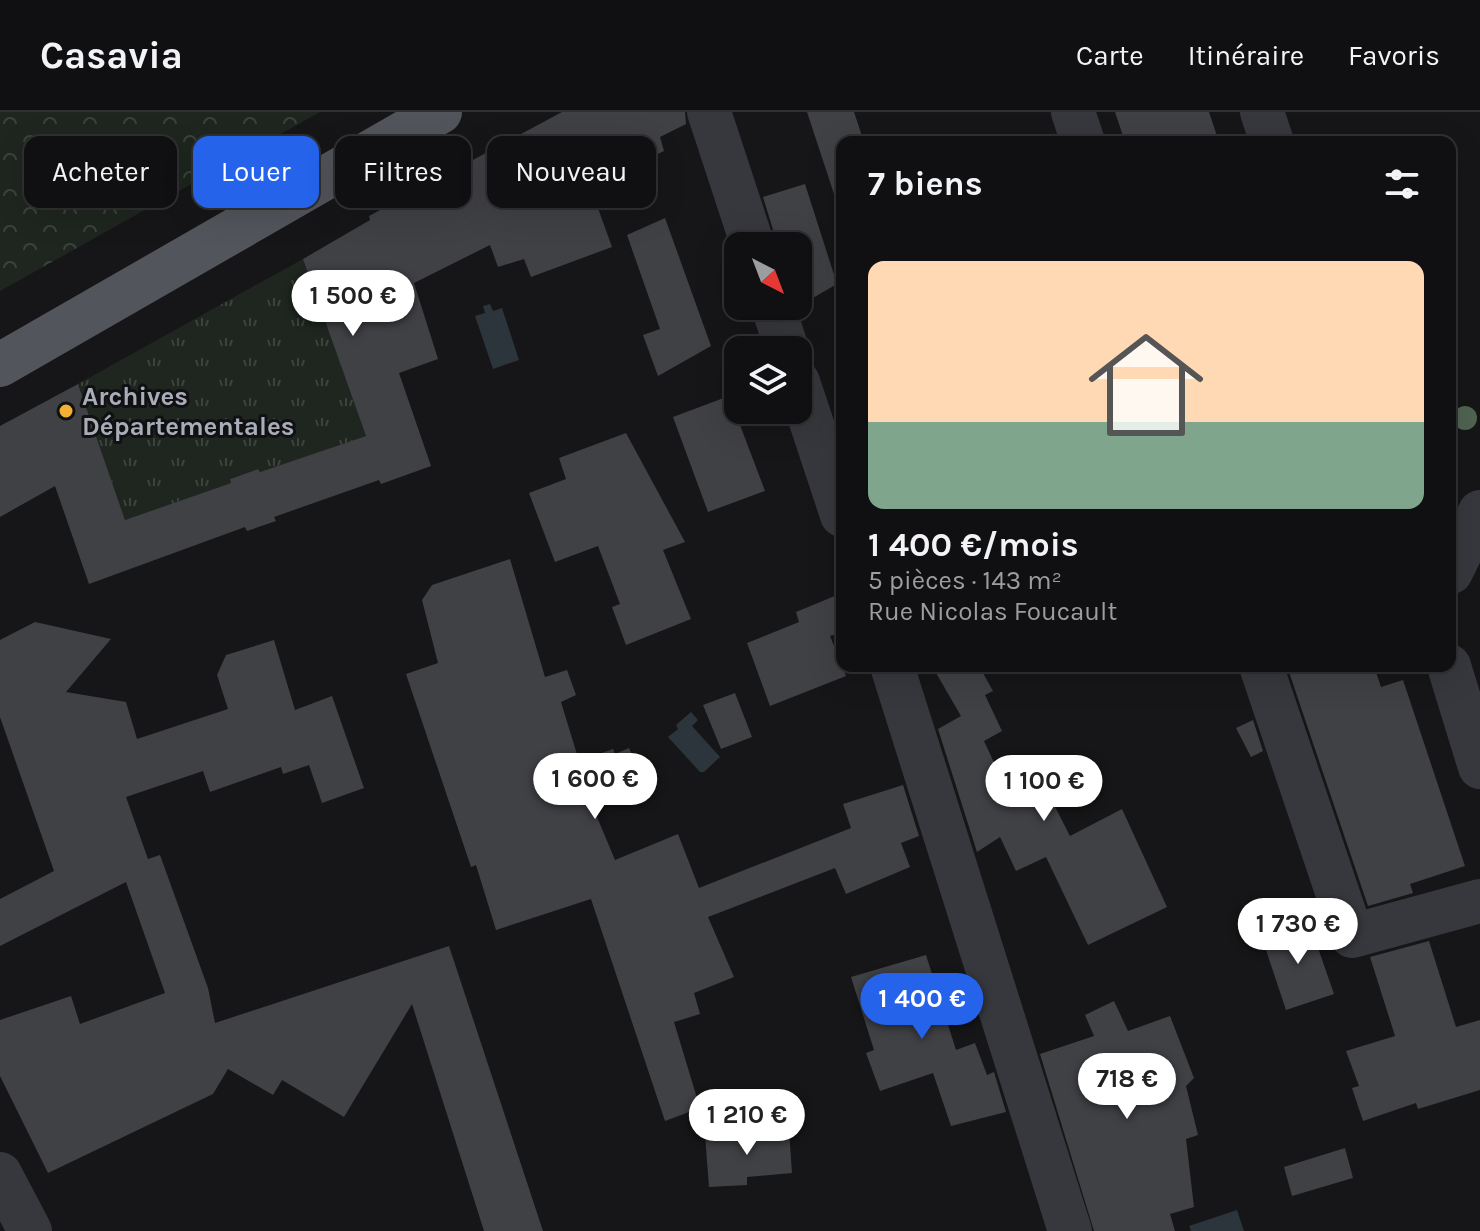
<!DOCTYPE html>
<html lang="fr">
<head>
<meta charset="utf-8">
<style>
	:root { --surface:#101012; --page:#1e1e20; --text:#f1f3f6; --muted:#9c9d9f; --line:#303032; --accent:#2563eb }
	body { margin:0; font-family:Karla,sans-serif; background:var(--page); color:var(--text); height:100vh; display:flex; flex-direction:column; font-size:30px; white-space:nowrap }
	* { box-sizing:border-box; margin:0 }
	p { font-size:26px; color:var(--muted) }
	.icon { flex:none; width:44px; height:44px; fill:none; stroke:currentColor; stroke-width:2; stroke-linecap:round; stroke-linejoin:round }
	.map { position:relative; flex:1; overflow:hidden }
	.details { position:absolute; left:836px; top:24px; width:620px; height:536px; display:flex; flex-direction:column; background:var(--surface); border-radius:16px; box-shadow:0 8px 32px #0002,0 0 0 2px var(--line) }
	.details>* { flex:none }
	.guide { position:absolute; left:24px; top:24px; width:692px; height:72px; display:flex; gap:16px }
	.needle { width:52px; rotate:138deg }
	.controls { position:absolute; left:724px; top:120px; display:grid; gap:16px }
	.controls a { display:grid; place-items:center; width:88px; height:88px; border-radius:16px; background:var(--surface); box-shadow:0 8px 32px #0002,0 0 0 2px var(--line); font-size:40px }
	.price { position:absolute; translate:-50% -68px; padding:0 18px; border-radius:28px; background:#fff; color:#222; font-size:26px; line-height:52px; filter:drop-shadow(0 2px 4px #0008) }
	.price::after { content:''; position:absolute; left:50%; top:48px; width:24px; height:18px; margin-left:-12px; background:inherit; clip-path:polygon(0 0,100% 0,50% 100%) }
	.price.active { background:var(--accent); color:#fff }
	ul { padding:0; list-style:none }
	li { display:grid; align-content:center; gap:16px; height:424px; padding:0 32px }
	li+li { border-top:2px solid var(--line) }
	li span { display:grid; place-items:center; height:248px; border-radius:16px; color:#555 }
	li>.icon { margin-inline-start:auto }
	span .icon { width:144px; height:144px; fill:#fffc; stroke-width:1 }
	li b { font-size:34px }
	h2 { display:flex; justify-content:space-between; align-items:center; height:96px; padding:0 32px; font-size:34px }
	.tag { padding:0 28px; border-radius:16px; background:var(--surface); box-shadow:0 8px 32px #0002,0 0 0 2px var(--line); font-size:28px; line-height:72px }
	.tag.active { background:var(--accent); color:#fff }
	header { display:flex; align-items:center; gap:48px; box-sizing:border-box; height:112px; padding:0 40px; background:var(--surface); border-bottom:2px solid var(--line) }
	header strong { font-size:38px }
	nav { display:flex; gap:44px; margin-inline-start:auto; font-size:28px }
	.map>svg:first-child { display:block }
</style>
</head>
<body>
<header>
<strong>Casavia</strong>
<nav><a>Carte</a><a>Itinéraire</a><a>Favoris</a></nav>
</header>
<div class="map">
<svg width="1480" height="1119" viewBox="0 0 1480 1119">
	<defs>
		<pattern id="grass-tufts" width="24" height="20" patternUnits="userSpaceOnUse" patternTransform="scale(2)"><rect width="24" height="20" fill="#1e261f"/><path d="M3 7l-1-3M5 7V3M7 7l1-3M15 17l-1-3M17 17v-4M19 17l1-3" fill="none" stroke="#3c433d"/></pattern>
		<pattern id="forest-crowns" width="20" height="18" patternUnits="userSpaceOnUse" patternTransform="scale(2)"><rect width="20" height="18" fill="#1e261f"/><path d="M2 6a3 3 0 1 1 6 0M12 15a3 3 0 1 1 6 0" fill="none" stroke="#3c433d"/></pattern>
	</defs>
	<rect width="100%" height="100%" fill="#161618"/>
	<path fill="url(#grass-tufts)" d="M 303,147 L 366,324 L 260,360 L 258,357 L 231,366 L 231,371 L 125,408 L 78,272 Z"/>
	<path fill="url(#forest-crowns)" d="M 0,0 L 320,0 L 0,179 Z"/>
	<path fill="#2c353c" d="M 490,192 L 493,199 L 502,196 L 519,248 L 493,257 L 475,204 L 485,201 L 483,194 Z
		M 691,600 L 698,608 L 692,614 L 720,645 L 704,660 L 700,660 L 668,625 L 678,617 L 676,613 Z
		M 1237,1098 L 1244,1119 L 1191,1119 L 1189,1114 Z"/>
	<path fill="#404145" d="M 562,0 L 685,0 L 686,12 L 660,25 L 664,39 L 590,74 L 612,135 L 531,165 L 524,147 L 498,155 L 490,133 L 414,171 L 438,247 L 399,261 L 431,354 L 381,372 L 379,368 L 274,405 L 276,409 L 247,419 L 245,415 L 89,472 L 55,374 L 0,405 L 0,314 L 78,272 L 125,408 L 231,371 L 230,367 L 258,357 L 260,360 L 366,324 L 303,147 L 370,108 L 369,104 Z
		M 807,0 L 854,0 L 864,30 L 842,30 L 842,87 L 836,88 Z
		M 1115,0 L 1209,0 L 1219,30 L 1125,30 Z
		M 805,72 L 837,172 L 799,194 L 798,134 L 778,134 L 763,85 Z
		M 665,106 L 711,234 L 658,264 L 643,223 L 660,217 L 627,123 Z
		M 729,284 L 765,379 L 708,400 L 673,305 Z
		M 626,321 L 685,430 L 663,438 L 691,507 L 626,533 L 612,495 L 620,492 L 598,434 L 555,450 L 529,381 L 566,367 L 559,346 Z
		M 510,447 L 545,565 L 567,558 L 576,583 L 561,590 L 579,649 L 613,637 L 615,642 L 629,636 L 645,673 L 592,693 L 615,748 L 678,722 L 699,776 L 851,716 L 843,692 L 903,673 L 919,724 L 901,731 L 910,755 L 846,782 L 835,756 L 708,805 L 734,865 L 694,881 L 700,902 L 674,910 L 700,996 L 665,1009 L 591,787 L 496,818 L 476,753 L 471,755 L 406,562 L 438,551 L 422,488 L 432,473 Z
		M 842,481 L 842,520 L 830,524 L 846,564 L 770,594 L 747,531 L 799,510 L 796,500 Z
		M 35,510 L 111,527 L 66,580 L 126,590 L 137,627 L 228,597 L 217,563 L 226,543 L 274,528 L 295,598 L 332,584 L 364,676 L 322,691 L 309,653 L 283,662 L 281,655 L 210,680 L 203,659 L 126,685 L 148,747 L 160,743 L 208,876 L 215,911 L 449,834 L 543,1119 L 484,1119 L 412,892 L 344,1005 L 282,968 L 273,983 L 228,957 L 213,982 L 48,1061 L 0,964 L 0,908 L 71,884 L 80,912 L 165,881 L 126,770 L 0,834 L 0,787 L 54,759 L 0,605 L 0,528 Z
		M 932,554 L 979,554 L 993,579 L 985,583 L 1002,619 L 984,629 L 1012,689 L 1034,678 L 1038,686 L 1048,681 L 1070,724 L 1122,697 L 1167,795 L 1088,833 L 1046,745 L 1016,759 L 1000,725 L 977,740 L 938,617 L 961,604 Z
		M 1287,554 L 1374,554 L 1381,575 L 1403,568 L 1465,754 L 1410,772 L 1413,781 L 1368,794 Z
		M 735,581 L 752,625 L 721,637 L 703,593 Z
		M 1253,608 L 1263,639 L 1251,645 L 1236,616 Z
		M 1309,810 L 1334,882 L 1286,898 L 1262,826 Z
		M 1429,829 L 1456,915 L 1480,908 L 1480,978 L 1418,997 L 1416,991 L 1363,1009 L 1352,976 L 1359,974 L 1346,939 L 1395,924 L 1370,845 Z
		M 926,843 L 956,938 L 975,931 L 987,963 L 994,960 L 1006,1000 L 951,1014 L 933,961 L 880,979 L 866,941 L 874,938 L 851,865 Z
		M 1114,889 L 1128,919 L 1170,904 L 1194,966 L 1186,974 L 1198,1023 L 1186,1027 L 1194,1095 L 1170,1102 L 1175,1119 L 1094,1119 L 1040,942 L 1094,924 L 1085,903 Z
		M 789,1018 L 792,1061 L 747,1065 L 747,1073 L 709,1075 L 705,1023 Z
		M 1345,1036 L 1353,1066 L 1292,1084 L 1284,1055 Z"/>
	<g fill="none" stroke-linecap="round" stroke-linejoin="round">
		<path stroke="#37383d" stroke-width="44" d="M 709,0 L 753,134
			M 1073,0 L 1083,30
			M 1262,0 L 1272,30
			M 773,194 L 787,238
			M 798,270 L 842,403
			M 1451,460 L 1480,400
			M 892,554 L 1070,1119
			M 1261,554 L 1352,824 L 1480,789
			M 1449,554 L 1480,655
			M 0,1062 L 30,1119"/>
		<path stroke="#53555c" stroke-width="44" d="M 0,253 L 440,0"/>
	</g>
	<circle fill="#506452" cx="1465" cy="306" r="12"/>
	<circle fill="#f2b134" stroke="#111113" stroke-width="3" cx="66" cy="299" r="8"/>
	<g text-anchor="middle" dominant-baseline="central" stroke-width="6" stroke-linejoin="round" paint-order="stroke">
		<g font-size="26" font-weight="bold" fill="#a8adb8" stroke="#111113" text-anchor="start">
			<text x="82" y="284">Archives<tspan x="82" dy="30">Départementales</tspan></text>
		</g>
	</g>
</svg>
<div class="controls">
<a><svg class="needle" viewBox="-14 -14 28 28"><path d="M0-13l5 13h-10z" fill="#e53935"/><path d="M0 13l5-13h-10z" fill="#9c9d9f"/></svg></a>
<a><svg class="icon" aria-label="layers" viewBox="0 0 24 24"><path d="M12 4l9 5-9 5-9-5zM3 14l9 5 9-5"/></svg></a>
</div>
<b class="price" style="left:353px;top:226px">1 500 €</b>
<b class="price" style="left:595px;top:709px">1 600 €</b>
<b class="price" style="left:1044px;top:711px">1 100 €</b>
<b class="price" style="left:1298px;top:854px">1 730 €</b>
<b class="price active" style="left:922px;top:929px">1 400 €</b>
<b class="price" style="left:1127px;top:1009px">718 €</b>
<b class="price" style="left:747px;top:1045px">1 210 €</b>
<div class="guide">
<a class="tag">Acheter</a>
<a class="tag active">Louer</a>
<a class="tag">Filtres</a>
<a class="tag">Nouveau</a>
</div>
<section class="details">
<h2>7 biens<svg class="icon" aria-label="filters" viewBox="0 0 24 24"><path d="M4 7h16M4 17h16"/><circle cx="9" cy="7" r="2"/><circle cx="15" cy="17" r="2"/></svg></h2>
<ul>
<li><span style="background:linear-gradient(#ffd9b3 65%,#7fa58c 0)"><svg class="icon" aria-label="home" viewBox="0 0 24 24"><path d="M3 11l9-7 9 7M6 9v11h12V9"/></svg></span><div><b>1 400 €/mois</b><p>5 pièces · 143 m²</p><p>Rue Nicolas Foucault</p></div></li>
</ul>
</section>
</div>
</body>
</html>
